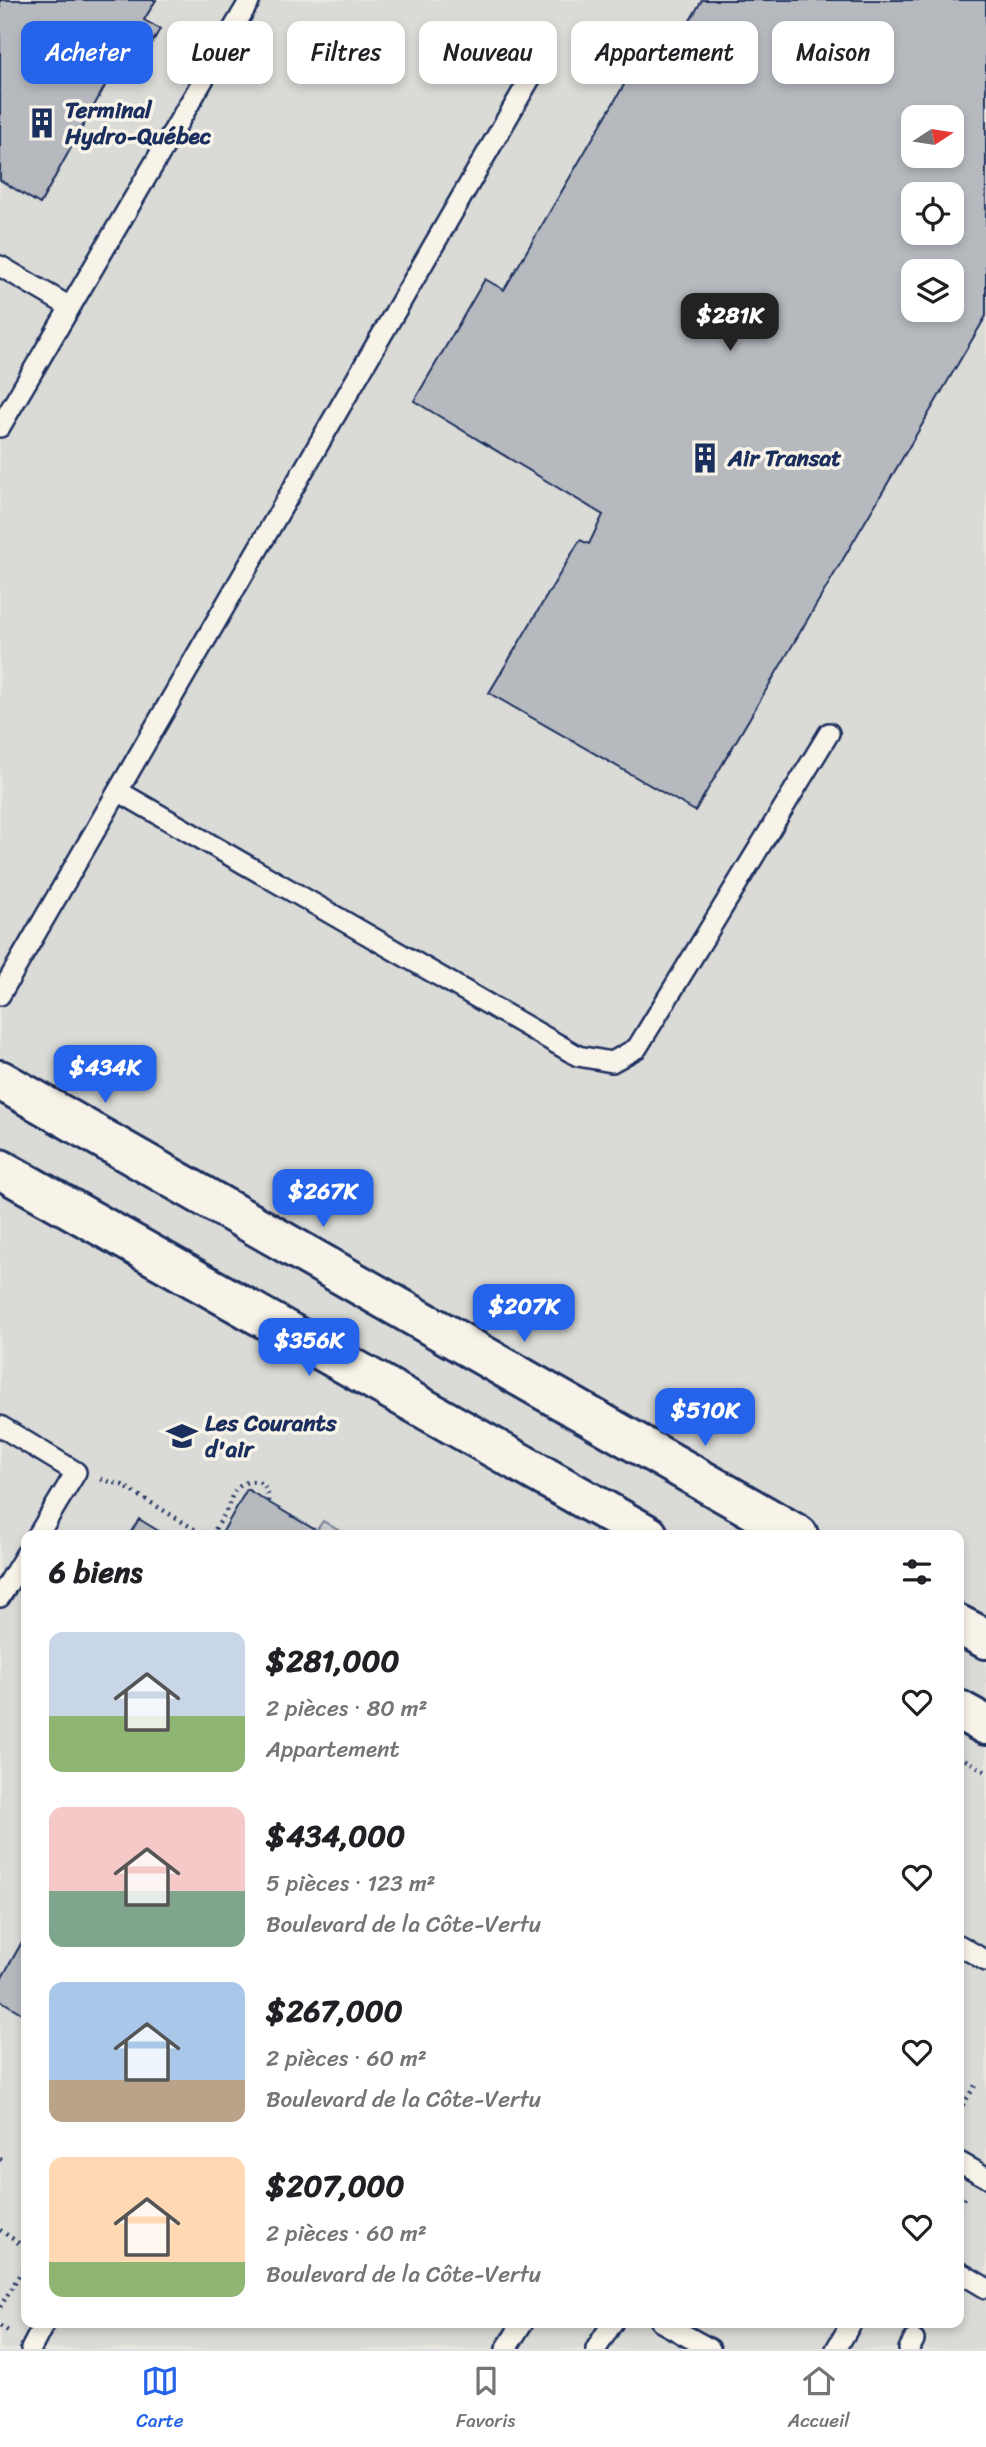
<!DOCTYPE html>
<html lang="fr">
<head>
<meta charset="utf-8">
<style>
	:root { --surface:#fff; --page:#f6f6f6; --text:#202124; --muted:#757577; --line:#e0e0e0; --accent:#2563eb }
	body { margin:0; font-family:Sriracha,sans-serif; background:var(--page); color:var(--text); height:100vh; display:flex; flex-direction:column; font-size:26px; white-space:nowrap }
	* { box-sizing:border-box; margin:0 }
	p { font-size:23px; color:var(--muted) }
	.icon { flex:none; width:38px; height:38px; fill:none; stroke:currentColor; stroke-width:2; stroke-linecap:round; stroke-linejoin:round }
	.map { position:relative; flex:1; overflow:hidden }
	.sheet { position:absolute; left:21px; top:1530px; width:943px; height:798px; display:flex; flex-direction:column; background:var(--surface); border-radius:14px; box-shadow:0 4px 10px #0003 }
	.sheet>* { flex:none }
	.hud { position:absolute; left:21px; top:21px; width:945px; height:63px; display:flex; gap:14px }
	.needle { width:46px; rotate:78deg }
	.fabs { position:absolute; left:901px; top:105px; display:grid; gap:14px }
	.fabs a { display:grid; place-items:center; width:63px; height:63px; border-radius:14px; background:var(--surface); box-shadow:0 4px 10px #0003; font-size:35px }
	.price { position:absolute; translate:-50% -60px; padding:0 16px; border-radius:14px; background:var(--accent); color:#fff; font-size:23px; line-height:46px; filter:drop-shadow(0 2px 4px #0008) }
	.price::after { content:''; position:absolute; left:50%; top:42px; width:21px; height:16px; margin-left:-10px; background:inherit; clip-path:polygon(0 0,100% 0,50% 100%) }
	.price.on { background:#222; color:#fff }
	ul { padding:0; list-style:none }
	li { display:flex; align-items:center; gap:21px; height:175px; padding:0 28px }
	li span { display:grid; place-items:center; flex:none; width:196px; height:140px; border-radius:14px; color:#555 }
	li>.icon { margin-inline-start:auto }
	span .icon { width:84px; height:84px; fill:#fffc; stroke-width:1 }
	li b { font-size:30px }
	h2 { display:flex; justify-content:space-between; align-items:center; height:84px; padding:0 28px; font-size:30px }
	.chip { padding:0 24px; border-radius:14px; background:var(--surface); box-shadow:0 4px 10px #0003; font-size:24px; line-height:63px }
	.chip.on { background:var(--accent); color:#fff }
	.tabs { display:flex; justify-content:space-around; align-items:center; height:98px; border-top:2px solid var(--line); background:var(--surface); font-size:19px; color:var(--muted) }
	.tabs a { display:grid; justify-items:center; gap:4px }
	.tabs .on { color:var(--accent) }
	.map>svg:first-child { display:block }
</style>
</head>
<body>
<div class="map">
<svg width="986" height="2349" viewBox="0 0 986 2349">
	<rect width="100%" height="100%" fill="#eae7e0"/>
	<filter id="ink" filterUnits="userSpaceOnUse"><feTurbulence type="fractalNoise" baseFrequency=".0143" numOctaves="2"/><feDisplacementMap in="SourceGraphic" scale="14" xChannelSelector="R" yChannelSelector="G"/><feConvolveMatrix kernelMatrix="1 2 1 2 8 2 1 2 1" color-interpolation-filters="sRGB"/></filter>
	<g filter="url(#ink)">
		<path fill="#dadad6" fill-rule="evenodd" d="M 0,0 L 986,0 L 986,2349 L 0,2349 ZM 914,117 L 952,117 L 952,156 L 914,156 ZM 914,194 L 952,194 L 952,233 L 914,233 ZM 914,271 L 952,271 L 952,310 L 914,310 ZM 26,1535 L 959,1535 L 959,2322 L 26,2322 Z"/>
		<path fill="#cbcccd" stroke="#737e96" stroke-width="2" d="M 323,1521 L 346,1535 L 324,1535 L 317,1530 Z"/>
		<path fill="#b6babf" stroke="#1b2f5e" stroke-width="2" fill-rule="evenodd" d="M 0,0 L 156,0 L 144,20 L 160,29 L 139,66 L 122,55 L 40,204 L 0,180 Z
			M 702,0 L 986,0 L 986,316 L 695,811 L 489,693 L 580,540 L 589,544 L 603,515 L 414,401 L 485,279 L 504,290 L 652,37 L 674,48 ZM 914,117 L 952,117 L 952,156 L 914,156 ZM 914,194 L 952,194 L 952,233 L 914,233 ZM 914,271 L 952,271 L 952,310 L 914,310 Z
			M 247,1489 L 268,1502 L 324,1535 L 221,1535 Z
			M 139,1519 L 165,1535 L 129,1535 Z
			M 22,1942 L 26,1945 L 26,2016 L 0,2000 L 0,1981 Z"/>
		<g fill="none" stroke-linecap="round" stroke-linejoin="round">
			<g stroke="#1b2f5e" stroke-width="24">
				<path id="lane" d="M 0,266 L 70,307
					M 0,427 L 250,0
					M 118,791 L 578,1056 L 612,1062 L 637,1048 L 829,733
					M 0,995 L 535,70
					M 0,1426 L 76,1472 L 38,1535
					M 0,1597 L 26,1554
					M 959,1945 L 986,1961
					M 959,2162 L 986,2177
					M 959,2272 L 986,2288
					M 661,2322 L 710,2349
					M 31,2349 L 45,2322
					M 506,2349 L 523,2322
					M 596,2349 L 613,2322
					M 836,2349 L 852,2322
					M 909,2349 L 914,2340"/>
			</g>
			<g stroke="#1b2f5e" stroke-width="44">
				<path id="secondary" d="M 0,1080 L 798,1535
					M 0,1169 L 648,1535
					M 959,1625 L 986,1639
					M 959,1710 L 986,1725"/>
			</g>
			<path stroke="#1b2f5e" stroke-width="4.5" stroke-dasharray="2 5" stroke-linecap="butt" d="M 101,1479 L 122,1485 L 204,1535
				M 211,1535 C 217,1527 222,1519 226,1511 C 230,1504 231,1495 236,1490 C 249,1475 270,1480 268,1502
				M 959,1756 L 986,1772
				M 959,2111 L 976,2084
				M 0,2159 L 2,2160 L 0,2164
				M 959,2205 L 965,2196
				M 0,2230 L 26,2248
				M 0,2307 L 26,2264
				M 0,2326 L 10,2332"/>
			<use href="#lane" stroke="#f7f3e8" stroke-width="19"/>
			<use href="#secondary" stroke="#f7f3e8" stroke-width="38"/>
		</g>
	</g>
	<defs>
		<g id="building-bare" transform="scale(2.415)"><path d="M-4-6H4V6H1V3H-1V6H-4ZM-2.5-4.3h1.7v1.8h-1.7ZM.8-4.3h1.7v1.8H.8ZM-2.5-1h1.7V.8h-1.7ZM.8-1h1.7V.8H.8Z" fill="#1b2f5e" stroke="#f7f3e8" stroke-width="2.5" paint-order="stroke"/></g>
		<g id="school-bare" transform="scale(2.415)"><path d="M0-5L7-2L0 1L-7-2ZM-4 1L0 2.5L4 1V4Q0 6-4 4Z" fill="#1b2f5e" stroke="#f7f3e8" stroke-width="2.5" paint-order="stroke"/></g>
	</defs>
	<g fill-rule="evenodd">
		<use href="#building-bare" x="42" y="123"/>
		<use href="#building-bare" x="705" y="458"/>
		<use href="#school-bare" x="182" y="1436"/>
	</g>
	<g text-anchor="middle" dominant-baseline="central" stroke-width="7" stroke-linejoin="round" paint-order="stroke">
		<g font-size="23" font-weight="bold" fill="#1b2f5e" stroke="#f7f3e8" text-anchor="start">
			<text x="65" y="110">Terminal<tspan x="65" dy="26">Hydro-Québec</tspan></text>
			<text x="728" y="458">Air Transat</text>
			<text x="205" y="1423">Les Courants<tspan x="205" dy="26">d'air</tspan></text>
		</g>
	</g>
</svg>
<div class="fabs">
<a><svg class="needle" viewBox="-14 -14 28 28"><path d="M0-13l5 13h-10z" fill="#e53935"/><path d="M0 13l5-13h-10z" fill="#757577"/></svg></a>
<a><svg class="icon" aria-label="locate" viewBox="0 0 24 24"><circle cx="12" cy="12" r="6"/><path d="M12 2v4M12 18v4M2 12h4M18 12h4"/></svg></a>
<a><svg class="icon" aria-label="layers" viewBox="0 0 24 24"><path d="M12 4l9 5-9 5-9-5zM3 14l9 5 9-5"/></svg></a>
</div>
<b class="price on" style="left:730px;top:353px">$281K</b>
<b class="price" style="left:105px;top:1105px">$434K</b>
<b class="price" style="left:323px;top:1229px">$267K</b>
<b class="price" style="left:524px;top:1344px">$207K</b>
<b class="price" style="left:309px;top:1378px">$356K</b>
<b class="price" style="left:705px;top:1448px">$510K</b>
<div class="hud">
<a class="chip on">Acheter</a>
<a class="chip">Louer</a>
<a class="chip">Filtres</a>
<a class="chip">Nouveau</a>
<a class="chip">Appartement</a>
<a class="chip">Maison</a>
</div>
<section class="sheet">
<h2>6 biens<svg class="icon" aria-label="filters" viewBox="0 0 24 24"><path d="M4 7h16M4 17h16"/><circle cx="9" cy="7" r="2"/><circle cx="15" cy="17" r="2"/></svg></h2>
<ul>
<li><span style="background:linear-gradient(#c9d6e8 60%,#8fb573 0)"><svg class="icon" aria-label="home" viewBox="0 0 24 24"><path d="M3 11l9-7 9 7M6 9v11h12V9"/></svg></span><div><b>$281,000</b><p>2 pièces · 80 m²</p><p>Appartement</p></div><svg class="icon" aria-label="heart" viewBox="0 0 24 24"><path d="M12 20l-8-8c-3-5 5-10 8-4 3-6 11-1 8 4z"/></svg></li>
<li><span style="background:linear-gradient(#f6c9c9 60%,#7fa58c 0)"><svg class="icon" aria-label="home" viewBox="0 0 24 24"><path d="M3 11l9-7 9 7M6 9v11h12V9"/></svg></span><div><b>$434,000</b><p>5 pièces · 123 m²</p><p>Boulevard de la Côte-Vertu</p></div><svg class="icon" aria-label="heart" viewBox="0 0 24 24"><path d="M12 20l-8-8c-3-5 5-10 8-4 3-6 11-1 8 4z"/></svg></li>
<li><span style="background:linear-gradient(#a9c7e8 70%,#b9a48a 0)"><svg class="icon" aria-label="home" viewBox="0 0 24 24"><path d="M3 11l9-7 9 7M6 9v11h12V9"/></svg></span><div><b>$267,000</b><p>2 pièces · 60 m²</p><p>Boulevard de la Côte-Vertu</p></div><svg class="icon" aria-label="heart" viewBox="0 0 24 24"><path d="M12 20l-8-8c-3-5 5-10 8-4 3-6 11-1 8 4z"/></svg></li>
<li><span style="background:linear-gradient(#ffd9b3 75%,#8fb573 0)"><svg class="icon" aria-label="home" viewBox="0 0 24 24"><path d="M3 11l9-7 9 7M6 9v11h12V9"/></svg></span><div><b>$207,000</b><p>2 pièces · 60 m²</p><p>Boulevard de la Côte-Vertu</p></div><svg class="icon" aria-label="heart" viewBox="0 0 24 24"><path d="M12 20l-8-8c-3-5 5-10 8-4 3-6 11-1 8 4z"/></svg></li>
</ul>
</section>
</div>
<nav class="tabs">
<a class="on"><svg class="icon" aria-label="map" viewBox="0 0 24 24"><path d="M3 6l6-2 6 2 6-2v14l-6 2-6-2-6 2zM9 4v14M15 6v14"/></svg>Carte</a>
<a><svg class="icon" aria-label="saved" viewBox="0 0 24 24"><path d="M7 4h10v16l-5-4-5 4z"/></svg>Favoris</a>
<a><svg class="icon" aria-label="home" viewBox="0 0 24 24"><path d="M3 11l9-7 9 7M6 9v11h12V9"/></svg>Accueil</a>
</nav>
</body>
</html>
